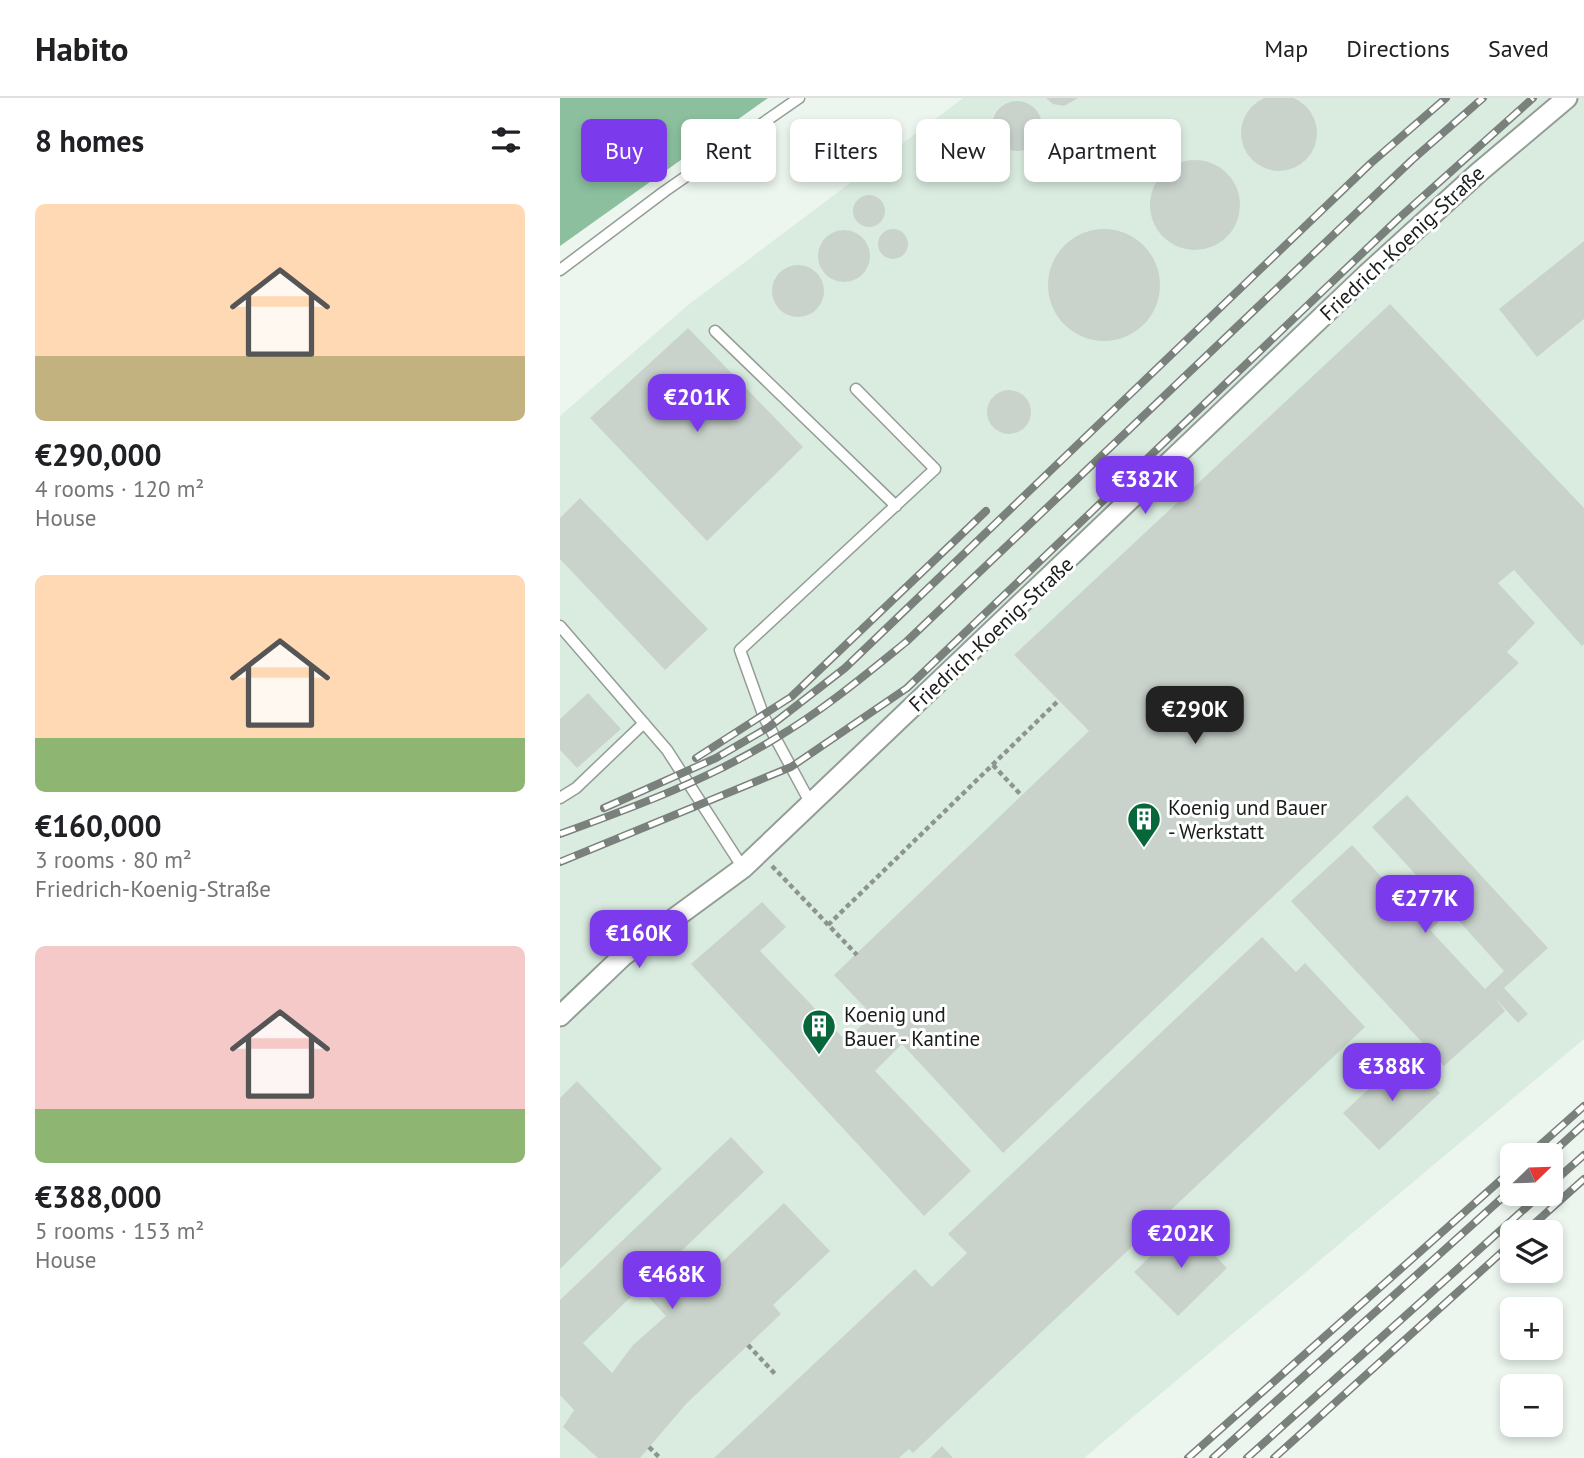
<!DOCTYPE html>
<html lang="en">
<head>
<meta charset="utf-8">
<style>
	:root { --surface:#fff; --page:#f2f2f2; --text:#202124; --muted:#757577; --line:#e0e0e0; --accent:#7c3aed }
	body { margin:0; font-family:"PT Sans",sans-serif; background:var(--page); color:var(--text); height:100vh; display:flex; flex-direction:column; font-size:26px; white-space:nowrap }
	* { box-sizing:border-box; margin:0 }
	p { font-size:23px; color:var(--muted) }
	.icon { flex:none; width:38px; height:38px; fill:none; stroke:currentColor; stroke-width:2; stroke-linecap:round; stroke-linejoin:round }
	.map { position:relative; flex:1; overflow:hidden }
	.side { display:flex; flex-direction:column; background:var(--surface); width:560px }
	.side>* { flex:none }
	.guide { position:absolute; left:21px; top:21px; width:665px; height:63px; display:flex; gap:14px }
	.needle { width:46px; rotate:67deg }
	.buttons { position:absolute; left:940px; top:1045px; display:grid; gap:14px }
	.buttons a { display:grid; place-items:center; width:63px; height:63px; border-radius:10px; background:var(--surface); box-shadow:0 4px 10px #0003; font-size:35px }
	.price { position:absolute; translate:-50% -60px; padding:0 16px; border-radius:14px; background:var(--accent); color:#fff; font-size:23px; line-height:46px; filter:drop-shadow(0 2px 4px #0008) }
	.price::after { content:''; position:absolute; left:50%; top:42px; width:21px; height:16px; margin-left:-10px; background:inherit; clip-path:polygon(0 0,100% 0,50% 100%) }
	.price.on { background:#222; color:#fff }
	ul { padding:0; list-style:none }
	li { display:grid; align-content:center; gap:14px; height:371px; padding:0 35px }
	li span { display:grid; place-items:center; height:217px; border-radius:10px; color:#555 }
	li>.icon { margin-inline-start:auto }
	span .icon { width:126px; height:126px; fill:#fffc; stroke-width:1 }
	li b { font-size:30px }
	h2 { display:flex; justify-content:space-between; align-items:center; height:84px; padding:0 35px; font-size:30px }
	.tag { padding:0 24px; border-radius:10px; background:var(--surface); box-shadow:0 4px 10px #0003; font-size:24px; line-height:63px }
	.tag.on { background:var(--accent); color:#fff }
	header { display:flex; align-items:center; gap:42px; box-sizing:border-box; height:98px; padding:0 35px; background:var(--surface); border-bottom:2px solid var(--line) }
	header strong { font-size:33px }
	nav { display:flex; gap:38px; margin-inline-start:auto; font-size:24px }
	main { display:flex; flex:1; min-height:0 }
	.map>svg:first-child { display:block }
</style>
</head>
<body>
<header>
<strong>Habito</strong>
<nav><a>Map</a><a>Directions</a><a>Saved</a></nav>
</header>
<main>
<section class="side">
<h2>8 homes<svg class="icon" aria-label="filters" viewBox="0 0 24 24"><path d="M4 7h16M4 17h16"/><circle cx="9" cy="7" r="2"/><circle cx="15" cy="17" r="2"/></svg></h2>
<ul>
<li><span style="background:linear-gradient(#ffd9b3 70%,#c2b280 0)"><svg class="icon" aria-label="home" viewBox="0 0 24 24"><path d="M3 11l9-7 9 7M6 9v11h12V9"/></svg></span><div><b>€290,000</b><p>4 rooms · 120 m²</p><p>House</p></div></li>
<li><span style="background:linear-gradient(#ffd9b3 75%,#8fb573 0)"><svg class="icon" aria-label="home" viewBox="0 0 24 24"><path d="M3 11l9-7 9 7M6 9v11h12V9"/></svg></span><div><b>€160,000</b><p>3 rooms · 80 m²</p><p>Friedrich-Koenig-Straße</p></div></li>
<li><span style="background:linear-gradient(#f6c9c9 75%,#8fb573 0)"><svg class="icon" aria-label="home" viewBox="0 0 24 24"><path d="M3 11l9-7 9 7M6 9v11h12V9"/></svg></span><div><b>€388,000</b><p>5 rooms · 153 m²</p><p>House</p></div></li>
</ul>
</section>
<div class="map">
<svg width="1024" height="1360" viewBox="0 0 1024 1360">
	<rect width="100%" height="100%" fill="#ecf6ef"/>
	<path fill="#daece0" d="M 403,0 L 1024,0 L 1024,941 L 524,1360 L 0,1360 L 0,318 L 128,207 Z"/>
	<path fill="#8bbf9d" d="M 0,0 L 208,0 L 0,148 Z"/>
	<path fill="#c9d3cc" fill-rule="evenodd" d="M681 35a38 38 0 1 1 76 0a38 38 0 1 1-76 0Z
		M 486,0 L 518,0 L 504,8 L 493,6 Z
		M432 28a25 25 0 1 1 50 0a25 25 0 1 1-50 0Z
		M590 107a45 45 0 1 1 90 0a45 45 0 1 1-90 0Z
		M293 113a16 16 0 1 1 32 0a16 16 0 1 1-32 0Z
		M318 146a15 15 0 1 1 30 0a15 15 0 1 1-30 0Z
		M488 187a56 56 0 1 1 112 0a56 56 0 1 1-112 0Z
		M258 158a26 26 0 1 1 52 0a26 26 0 1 1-52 0Z
		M 1024,143 L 1024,221 L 977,259 L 939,211 Z
		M212 193a26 26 0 1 1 52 0a26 26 0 1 1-52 0Z
		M 830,206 L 1024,410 L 1024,546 L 1022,548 L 954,472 L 938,485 L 975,525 L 947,554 L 959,565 L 443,1055 L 342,946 L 315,973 L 411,1073 L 364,1118 L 131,866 L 202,804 L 226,829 L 200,853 L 286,943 L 312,917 L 274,877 L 529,633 L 454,557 Z
		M 128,230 L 243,349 L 147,443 L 30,320 Z
		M427 314a22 22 0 1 1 44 0a22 22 0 1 1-44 0Z
		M 20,400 L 148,531 L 105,572 L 0,461 L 0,420 Z
		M 28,595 L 61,631 L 17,670 L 0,652 L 0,621 Z
		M 847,697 L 988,850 L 944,890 L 968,916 L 958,925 L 935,900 L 945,913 L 884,968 L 731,803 L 792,747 L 861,822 L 880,803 L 812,729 ZM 890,813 L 944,873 L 925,891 L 870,832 Z
		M 702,839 L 736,874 L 745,865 L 805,929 L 353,1355 L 349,1351 L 339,1360 L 154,1360 L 355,1171 L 372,1189 L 407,1155 L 388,1136 Z
		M 845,957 L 880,995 L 819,1052 L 783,1015 Z
		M 17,983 L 102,1071 L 0,1171 L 0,1000 Z
		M 171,1039 L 204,1074 L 114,1160 L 139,1186 L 224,1105 L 270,1153 L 213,1207 L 221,1216 L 126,1306 L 80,1360 L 38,1360 L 3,1329 L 14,1312 L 0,1297 L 0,1202 ZM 80,1190 L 106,1218 L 73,1247 L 52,1275 L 23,1245 Z
		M 624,1126 L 667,1170 L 618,1218 L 574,1174 Z
		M 382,1348 L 393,1360 L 370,1360 Z"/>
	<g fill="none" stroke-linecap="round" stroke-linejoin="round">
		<g stroke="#939d96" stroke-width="13">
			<path id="service" d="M 0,172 L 105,93 L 239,0
				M 155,233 L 336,408
				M 0,528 L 107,652 L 183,770
				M 0,700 L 16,690 L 84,625
				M 251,706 L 204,619 L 180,552 L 375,371 L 296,291"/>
		</g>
		<g stroke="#939d96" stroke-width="23">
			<path id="minor" d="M 0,918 L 63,858 L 183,770 L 807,176 L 918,75 L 1007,0"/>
		</g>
		<path stroke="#8e9590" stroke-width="4.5" stroke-dasharray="5 3.5" stroke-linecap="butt" d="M 433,667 L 462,698
			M 212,768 L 297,857
			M 268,827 L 498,603
			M 188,1247 L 216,1277
			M 89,1349 L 100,1360"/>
		<use href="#service" stroke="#fff" stroke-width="10"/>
		<use href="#minor" stroke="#fff" stroke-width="19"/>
		<g stroke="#7a817c" stroke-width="8">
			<path id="rail" d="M 136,660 L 231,599 L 426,413
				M 44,710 L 156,660 L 209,629 L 285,570 L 811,65 L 886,0
				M 0,736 C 74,709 148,682 216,640 C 262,613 304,578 346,544 L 852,62 L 923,0
				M 0,764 L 231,669 L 347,590 L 838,121 L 973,0
				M 969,1057 L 1024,1008
				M 990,1057 L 1024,1026
				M 990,1087 L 1024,1057
				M 965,1134 L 1024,1081
				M 628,1360 L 952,1072
				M 653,1360 L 952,1091
				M 687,1360 L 981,1096
				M 714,1360 L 952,1145"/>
		</g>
		<use href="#rail" stroke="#fff" stroke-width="5" stroke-dasharray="16" stroke-linecap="butt"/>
	</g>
	<defs>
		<g id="building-pin" transform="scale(1.75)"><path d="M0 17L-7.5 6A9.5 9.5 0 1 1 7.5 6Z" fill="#07673a" stroke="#fff"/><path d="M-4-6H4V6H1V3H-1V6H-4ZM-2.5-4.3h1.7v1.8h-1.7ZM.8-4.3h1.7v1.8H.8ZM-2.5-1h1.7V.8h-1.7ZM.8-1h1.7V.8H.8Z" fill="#fff"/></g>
	</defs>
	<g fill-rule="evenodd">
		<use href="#building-pin" x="584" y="721"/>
		<use href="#building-pin" x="259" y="928"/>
	</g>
	<g text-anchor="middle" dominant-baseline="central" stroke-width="6" stroke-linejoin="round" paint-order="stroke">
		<g font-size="21" fill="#191d1a" stroke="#fff">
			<text transform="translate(842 145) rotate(-43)">Friedrich-Koenig-Straße</text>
			<text transform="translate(431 536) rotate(-43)">Friedrich-Koenig-Straße</text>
		</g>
		<g font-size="21" fill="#191d1a" stroke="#fff" text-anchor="start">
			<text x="608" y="709">Koenig und Bauer<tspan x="608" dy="24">- Werkstatt</tspan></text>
			<text x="284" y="916">Koenig und<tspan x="284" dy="24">Bauer - Kantine</tspan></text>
		</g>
	</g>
</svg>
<div class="buttons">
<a><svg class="needle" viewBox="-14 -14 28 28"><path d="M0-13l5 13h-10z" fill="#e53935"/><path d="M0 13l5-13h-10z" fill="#757577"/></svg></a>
<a><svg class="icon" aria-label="layers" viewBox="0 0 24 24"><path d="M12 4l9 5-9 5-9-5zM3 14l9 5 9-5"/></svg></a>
<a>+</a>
<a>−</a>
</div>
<b class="price" style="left:137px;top:336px">€201K</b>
<b class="price" style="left:585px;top:418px">€382K</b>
<b class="price on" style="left:635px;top:648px">€290K</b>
<b class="price" style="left:865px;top:837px">€277K</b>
<b class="price" style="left:79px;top:872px">€160K</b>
<b class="price" style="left:832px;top:1005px">€388K</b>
<b class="price" style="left:621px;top:1172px">€202K</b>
<b class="price" style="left:112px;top:1213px">€468K</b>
<div class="guide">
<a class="tag on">Buy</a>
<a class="tag">Rent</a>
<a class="tag">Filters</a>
<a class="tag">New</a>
<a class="tag">Apartment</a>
</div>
</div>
</main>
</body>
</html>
